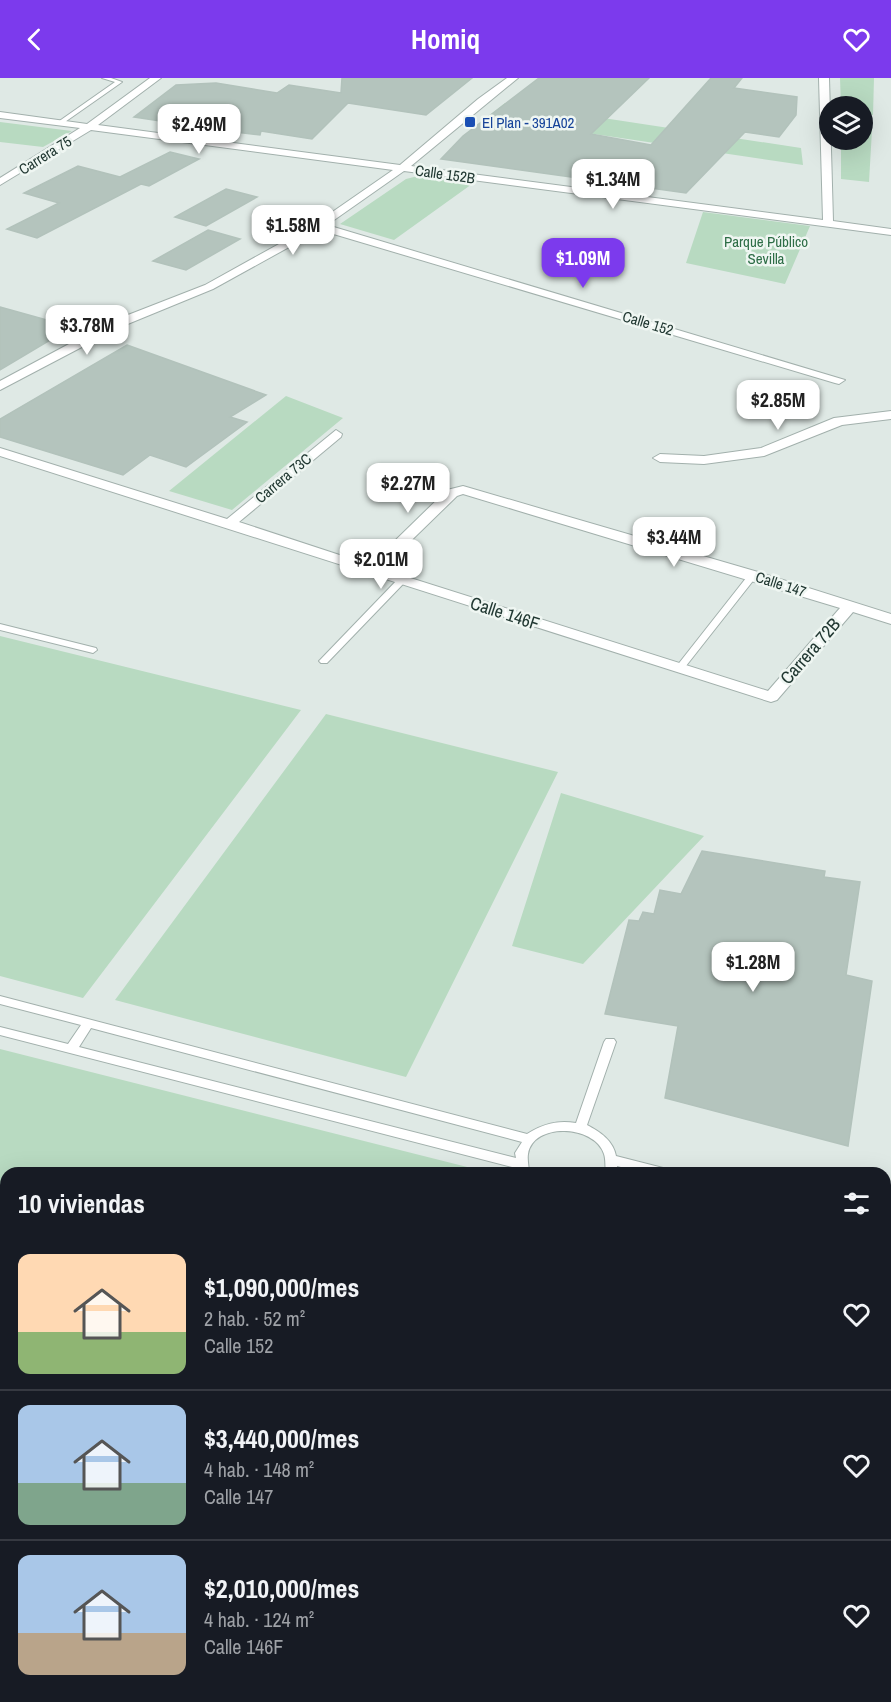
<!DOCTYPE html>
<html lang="es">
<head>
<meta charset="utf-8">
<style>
	:root { --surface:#171b24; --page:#242831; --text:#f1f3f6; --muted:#9ea1a6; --line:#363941; --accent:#7c3aed }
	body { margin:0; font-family:"Archivo Narrow",sans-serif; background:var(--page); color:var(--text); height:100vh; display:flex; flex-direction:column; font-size:22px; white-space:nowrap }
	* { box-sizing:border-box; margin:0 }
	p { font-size:20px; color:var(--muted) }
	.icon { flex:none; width:33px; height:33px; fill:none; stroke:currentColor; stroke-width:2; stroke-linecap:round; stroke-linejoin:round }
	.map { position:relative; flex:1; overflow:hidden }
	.sheet { position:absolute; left:0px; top:1089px; width:891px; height:536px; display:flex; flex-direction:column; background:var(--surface); border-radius:18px 18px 0 0; box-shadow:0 6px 24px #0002 }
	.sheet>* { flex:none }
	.buttons { position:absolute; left:819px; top:18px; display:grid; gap:12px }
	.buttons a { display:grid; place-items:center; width:54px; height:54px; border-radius:50%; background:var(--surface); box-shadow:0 6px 24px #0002; font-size:30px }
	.price { position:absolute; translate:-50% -51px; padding:0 14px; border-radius:12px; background:#fff; color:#222; font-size:20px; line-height:39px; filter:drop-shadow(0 2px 3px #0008) }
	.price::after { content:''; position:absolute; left:50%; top:36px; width:18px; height:14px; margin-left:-9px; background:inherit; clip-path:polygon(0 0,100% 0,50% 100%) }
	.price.current { background:var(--accent); color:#fff }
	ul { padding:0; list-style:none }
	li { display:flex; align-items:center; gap:18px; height:150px; padding:0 18px }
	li+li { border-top:2px solid var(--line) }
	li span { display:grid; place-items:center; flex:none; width:168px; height:120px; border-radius:12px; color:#555 }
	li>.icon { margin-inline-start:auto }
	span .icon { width:72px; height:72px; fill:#fffc; stroke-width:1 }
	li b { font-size:26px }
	h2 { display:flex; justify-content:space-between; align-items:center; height:72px; padding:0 18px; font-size:26px }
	header { display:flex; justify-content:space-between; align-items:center; height:78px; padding:0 18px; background:var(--accent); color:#fff; font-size:27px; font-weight:700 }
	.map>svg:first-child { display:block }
</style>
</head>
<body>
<header><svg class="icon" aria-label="back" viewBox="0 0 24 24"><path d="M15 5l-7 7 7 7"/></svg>Homiq<svg class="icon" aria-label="heart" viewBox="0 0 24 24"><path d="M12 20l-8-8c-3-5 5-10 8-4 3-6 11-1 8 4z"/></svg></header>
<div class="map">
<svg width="891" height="1624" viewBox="0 0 891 1624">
	<rect width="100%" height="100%" fill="#dfe9e5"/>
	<path fill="#b8dac1" d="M 840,0 L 874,0 L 873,37 L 863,36 L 862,28 L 841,28 Z
		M 505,25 L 801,70 L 803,87 L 486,40 Z
		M 0,44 L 72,53 L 43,69 L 0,64 Z
		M 863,52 L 872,52 L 869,104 L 841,101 L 841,62 L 862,62 Z
		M 418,98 L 472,106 L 394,162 L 340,146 L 406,101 Z
		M 703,134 L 810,148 L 785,206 L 686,185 Z
		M 286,318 L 343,340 L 232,432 L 169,413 Z
		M 0,558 L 301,632 L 83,920 L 0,898 Z
		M 326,636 L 558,694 L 406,999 L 115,922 Z
		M 561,715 L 704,758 L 583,886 L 512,868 Z
		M 0,971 L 491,1095 L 6,1095 L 6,1618 L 363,1619 L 361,1624 L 0,1624 Z"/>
	<path fill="#b4c4bd" stroke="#b2c2bb" stroke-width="1.5" d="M 342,0 L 472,0 L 426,37 L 348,25 L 312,61 L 261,53 L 260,57 L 165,46 L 167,44 L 134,39 L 176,7 L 216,5 L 277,15 L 289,7 L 341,15 Z
		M 539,0 L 649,0 L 591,56 L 651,67 L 711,0 L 742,0 L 734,10 L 797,19 L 796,37 L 779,59 L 745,54 L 686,115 L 441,81 L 463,58 Z
		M 170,74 L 199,81 L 149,108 L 141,106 L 37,160 L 7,151 L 59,125 L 24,115 L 78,88 L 120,99 Z
		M 226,111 L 257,119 L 206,148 L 175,139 Z
		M 208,152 L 240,161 L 186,192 L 153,183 Z
		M 0,229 L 72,249 L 0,292 Z
		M 127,267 L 266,317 L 230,339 L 247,344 L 186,389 L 150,377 L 123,397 L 0,359 L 0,341 Z
		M 702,773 L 825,793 L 824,799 L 860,804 L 846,897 L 872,903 L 848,1068 L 665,1020 L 678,948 L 605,936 L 629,842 L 639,843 L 643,834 L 654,836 L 660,812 L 681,816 Z"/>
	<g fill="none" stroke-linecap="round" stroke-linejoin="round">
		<g stroke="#a2b0ac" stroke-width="2">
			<path id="lane" d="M 102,0 L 111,0 L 122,4 L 62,46 L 58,46 L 58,44 L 115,4 Z
				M 753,494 L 756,495 L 756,499 L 682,593 L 676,593 L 674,591 L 676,589 L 750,495 Z
				M 402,499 L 406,502 L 405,504 L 327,585 L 321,585 L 319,583 L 321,581 L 399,500 Z
				M 0,546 L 96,570 L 97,572 L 93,575 L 0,552 Z
				M 0,918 L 527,1056 C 543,1046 557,1042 576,1045 L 604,964 L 606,961 L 614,961 L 616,964 L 587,1047 C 600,1054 613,1062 616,1078 L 663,1090 L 667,1092 L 669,1095 L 644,1095 L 617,1088 L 618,1095 L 606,1095 C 605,1089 606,1082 604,1076 C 595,1047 533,1044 528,1076 C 527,1082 529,1089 529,1095 L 517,1095 L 516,1090 L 0,957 L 0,949 L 68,966 L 81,947 L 0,926 ZM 91,950 L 522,1064 L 515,1075 L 516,1080 L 79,969 Z
				M 885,1146 L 891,1148 L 891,1158 L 885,1156 Z
				M 885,1176 L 891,1178 L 891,1188 L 885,1186 Z
				M 385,1618 L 401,1618 L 399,1624 L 383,1624 Z
				M 453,1618 L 469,1618 L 467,1624 L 451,1624 Z"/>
		</g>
		<g stroke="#a2b0ac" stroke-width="2">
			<path id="street" d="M 150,0 L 161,0 L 98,47 L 400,87 L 478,21 L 507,0 L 518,0 L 411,88 L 823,142 L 819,0 L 829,0 L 833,143 L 891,151 L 891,157 L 404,93 L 327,147 L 845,302 L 839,306 L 835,305 L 320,152 L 213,211 L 118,250 L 0,312 L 0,303 L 110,244 L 205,207 L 315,146 L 393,92 L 91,52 L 0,107 L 0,100 L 80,50 L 0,40 L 0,34 L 87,46 Z
				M 891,333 L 891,341 L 842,347 L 764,378 L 704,386 L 660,384 L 653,380 L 660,376 L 704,378 L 761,370 L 834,340 Z
				M 336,352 L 342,356 L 341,359 L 239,444 L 370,487 L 447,412 L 463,408 L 758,494 L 891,536 L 891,546 L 853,534 L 777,622 L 771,624 L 0,378 L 0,370 L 227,441 ZM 463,416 L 840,530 L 768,613 L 382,491 L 457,418 Z"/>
		</g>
		<use href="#lane" fill="#fff" fill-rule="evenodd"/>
		<use href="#street" fill="#fff" fill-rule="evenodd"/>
	</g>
	<rect fill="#1a4fb4" stroke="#eff6f2" stroke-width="2" x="464" y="38" width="12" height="12" rx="3"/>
	<g text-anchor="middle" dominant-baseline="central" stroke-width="5" stroke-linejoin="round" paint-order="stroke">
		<g font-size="15" fill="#164399" stroke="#eff6f2" text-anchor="start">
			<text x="482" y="44">El Plan - 391A02</text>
		</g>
		<g font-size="15" fill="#213832" stroke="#eff6f2">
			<text transform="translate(45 77) rotate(-32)">Carrera 75</text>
			<text transform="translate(445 96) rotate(8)">Calle 152B</text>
			<text transform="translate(648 245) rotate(17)">Calle 152</text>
			<text transform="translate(283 400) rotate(-40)">Carrera 73C</text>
			<text transform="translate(781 506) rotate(18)">Calle 147</text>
		</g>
		<g font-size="15" fill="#2d6d46" stroke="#eff6f2">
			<text x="766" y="163">Parque Público<tspan x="766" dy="17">Sevilla</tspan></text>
		</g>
		<g font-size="18" fill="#213832" stroke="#eff6f2">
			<text transform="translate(505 535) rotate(18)">Calle 146F</text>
			<text transform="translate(810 573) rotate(-49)">Carrera 72B</text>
		</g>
	</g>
</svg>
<div class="buttons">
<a><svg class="icon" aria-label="layers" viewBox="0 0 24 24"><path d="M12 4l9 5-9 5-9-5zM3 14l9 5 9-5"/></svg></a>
</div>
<b class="price" style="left:199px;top:77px">$2.49M</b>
<b class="price" style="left:613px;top:132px">$1.34M</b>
<b class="price" style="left:293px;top:178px">$1.58M</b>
<b class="price current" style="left:583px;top:211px">$1.09M</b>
<b class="price" style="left:87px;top:278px">$3.78M</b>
<b class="price" style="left:778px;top:353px">$2.85M</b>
<b class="price" style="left:408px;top:436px">$2.27M</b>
<b class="price" style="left:674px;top:490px">$3.44M</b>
<b class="price" style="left:381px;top:512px">$2.01M</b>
<b class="price" style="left:753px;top:915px">$1.28M</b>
<section class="sheet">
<h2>10 viviendas<svg class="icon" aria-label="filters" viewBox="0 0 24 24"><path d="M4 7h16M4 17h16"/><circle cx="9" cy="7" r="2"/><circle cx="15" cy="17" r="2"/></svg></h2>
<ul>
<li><span style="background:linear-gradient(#ffd9b3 65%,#8fb573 0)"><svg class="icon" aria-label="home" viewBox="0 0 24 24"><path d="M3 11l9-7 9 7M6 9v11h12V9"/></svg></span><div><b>$1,090,000/mes</b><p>2 hab. · 52 m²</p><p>Calle 152</p></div><svg class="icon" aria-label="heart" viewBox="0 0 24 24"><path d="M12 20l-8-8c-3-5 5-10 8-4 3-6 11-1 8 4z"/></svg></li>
<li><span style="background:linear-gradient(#a9c7e8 65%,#7fa58c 0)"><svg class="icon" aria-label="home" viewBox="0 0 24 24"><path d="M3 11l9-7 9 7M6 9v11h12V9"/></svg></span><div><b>$3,440,000/mes</b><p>4 hab. · 148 m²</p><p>Calle 147</p></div><svg class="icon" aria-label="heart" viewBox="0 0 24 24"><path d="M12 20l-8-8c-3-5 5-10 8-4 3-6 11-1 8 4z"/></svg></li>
<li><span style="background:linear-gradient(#a9c7e8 65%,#b9a48a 0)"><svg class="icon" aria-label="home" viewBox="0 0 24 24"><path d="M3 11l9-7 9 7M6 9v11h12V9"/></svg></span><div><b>$2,010,000/mes</b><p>4 hab. · 124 m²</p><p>Calle 146F</p></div><svg class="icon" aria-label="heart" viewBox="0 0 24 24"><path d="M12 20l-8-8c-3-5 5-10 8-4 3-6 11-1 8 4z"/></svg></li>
</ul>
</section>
</div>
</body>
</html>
